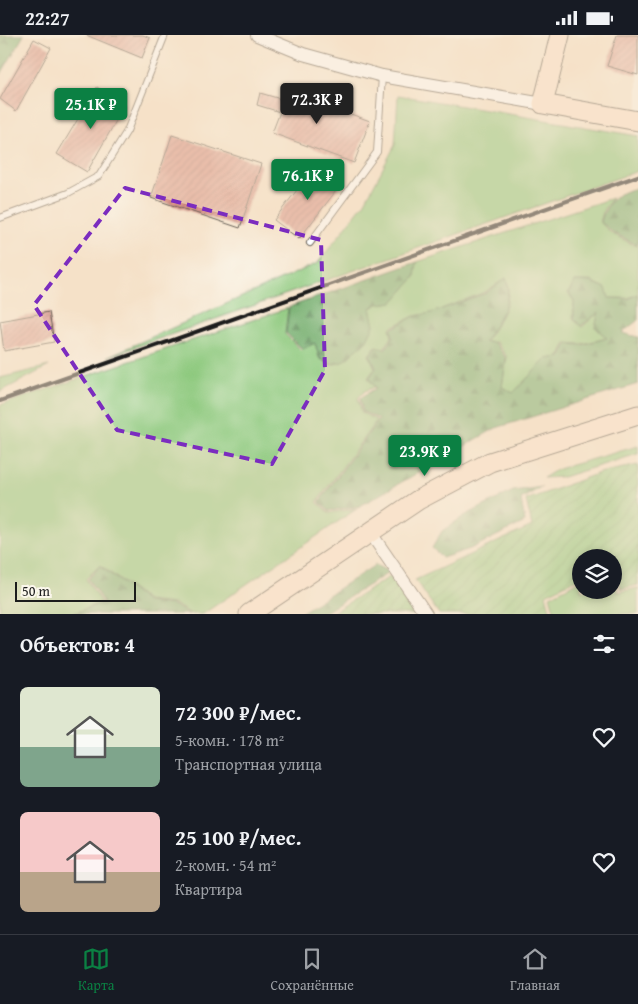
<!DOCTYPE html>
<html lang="ru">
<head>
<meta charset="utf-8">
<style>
	:root { --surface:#171b24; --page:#20242c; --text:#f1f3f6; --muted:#9ea1a6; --line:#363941; --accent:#0b8043 }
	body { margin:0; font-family:"Gentium Book Plus",serif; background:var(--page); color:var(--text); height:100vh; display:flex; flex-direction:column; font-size:19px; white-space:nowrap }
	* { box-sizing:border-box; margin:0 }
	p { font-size:16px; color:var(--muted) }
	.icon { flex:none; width:28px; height:28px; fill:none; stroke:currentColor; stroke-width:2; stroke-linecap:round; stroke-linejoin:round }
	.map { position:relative; height:579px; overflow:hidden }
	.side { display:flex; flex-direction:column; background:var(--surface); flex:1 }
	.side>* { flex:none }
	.buttons { position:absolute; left:572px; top:514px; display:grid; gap:10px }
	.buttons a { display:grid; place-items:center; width:50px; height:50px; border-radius:50%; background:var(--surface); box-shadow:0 2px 8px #0003; font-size:25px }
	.scale { position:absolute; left:15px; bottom:12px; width:121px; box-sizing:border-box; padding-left:5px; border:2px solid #1c1c1c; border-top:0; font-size:14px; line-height:18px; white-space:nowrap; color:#1c1c1c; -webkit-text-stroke:4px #fbf7ec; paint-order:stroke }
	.price { position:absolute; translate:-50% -42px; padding:0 11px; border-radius:5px; background:var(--accent); color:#fff; font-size:16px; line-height:32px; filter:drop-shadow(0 1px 2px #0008) }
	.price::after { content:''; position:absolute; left:50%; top:30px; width:15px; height:11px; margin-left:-8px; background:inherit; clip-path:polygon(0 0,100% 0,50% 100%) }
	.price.current { background:#222; color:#fff }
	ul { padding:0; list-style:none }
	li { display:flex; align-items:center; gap:15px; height:125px; padding:0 20px }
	li span { display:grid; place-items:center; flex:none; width:140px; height:100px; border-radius:8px; color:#555 }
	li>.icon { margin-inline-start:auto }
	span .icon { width:60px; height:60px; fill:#fffc; stroke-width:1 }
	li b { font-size:21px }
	h2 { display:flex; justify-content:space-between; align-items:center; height:60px; padding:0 20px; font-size:21px }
	.status { display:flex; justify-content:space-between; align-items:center; height:35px; padding:0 25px; background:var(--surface); direction:ltr }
	.status svg { height:14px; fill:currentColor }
	.tabs { display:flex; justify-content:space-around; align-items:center; height:70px; border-top:1px solid var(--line); background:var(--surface); font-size:14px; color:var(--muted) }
	.tabs a { display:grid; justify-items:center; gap:2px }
	.tabs .current { color:var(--accent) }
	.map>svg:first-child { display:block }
</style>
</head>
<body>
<div class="status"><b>22:27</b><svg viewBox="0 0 49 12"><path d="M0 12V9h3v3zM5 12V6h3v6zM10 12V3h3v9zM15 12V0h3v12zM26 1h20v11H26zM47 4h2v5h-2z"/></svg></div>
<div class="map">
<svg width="638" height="579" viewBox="0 0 638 579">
	<defs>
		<pattern id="forest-firs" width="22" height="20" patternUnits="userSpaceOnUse" patternTransform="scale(1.25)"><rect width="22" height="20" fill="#72ad6d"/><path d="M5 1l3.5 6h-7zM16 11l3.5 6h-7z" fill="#5d8c59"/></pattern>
		<pattern id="garden-furrows" width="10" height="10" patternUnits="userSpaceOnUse" patternTransform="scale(1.25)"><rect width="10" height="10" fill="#8dc97e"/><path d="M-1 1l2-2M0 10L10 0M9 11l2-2" fill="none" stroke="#79ac6c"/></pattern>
		<pattern id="building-hatch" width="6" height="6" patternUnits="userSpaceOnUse" patternTransform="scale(1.25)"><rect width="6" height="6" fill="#da9286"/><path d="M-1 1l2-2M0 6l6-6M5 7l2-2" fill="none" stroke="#b0766d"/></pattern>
	</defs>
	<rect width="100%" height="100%" fill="#fbf7ec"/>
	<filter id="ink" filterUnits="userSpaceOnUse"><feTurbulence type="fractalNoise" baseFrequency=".02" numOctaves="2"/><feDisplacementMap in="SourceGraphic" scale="10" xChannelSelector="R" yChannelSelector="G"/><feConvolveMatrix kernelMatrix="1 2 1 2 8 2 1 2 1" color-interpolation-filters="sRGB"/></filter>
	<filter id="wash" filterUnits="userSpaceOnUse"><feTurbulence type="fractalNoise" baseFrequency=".0096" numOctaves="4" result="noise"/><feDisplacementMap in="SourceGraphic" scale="20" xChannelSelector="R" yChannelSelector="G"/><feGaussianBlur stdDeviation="1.12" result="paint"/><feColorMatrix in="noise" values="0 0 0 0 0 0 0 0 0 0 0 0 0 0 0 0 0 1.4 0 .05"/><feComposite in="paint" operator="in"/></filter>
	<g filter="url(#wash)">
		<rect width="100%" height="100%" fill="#f5e1c8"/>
		<path fill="#8dc97e" stroke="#54724d" d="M 398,60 L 638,101 L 638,136 L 107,322 L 318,228 L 365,167 L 395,110 Z
			M 612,163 L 604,174 L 600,187 L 611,198 L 634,210 L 638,210 L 638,259 L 628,263 L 609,263 L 606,253 L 591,246 L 575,246 L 568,258 L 574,266 L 573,284 L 582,292 L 599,277 L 595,292 L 607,303 L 581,309 L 566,308 L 559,322 L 546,324 L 513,358 L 502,352 L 507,322 L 496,307 L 485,307 C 498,286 514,268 506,243 L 485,257 L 431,278 L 414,281 L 390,293 L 392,302 L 384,313 L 376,311 L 369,320 L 375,333 L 368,343 L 375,352 L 365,356 L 358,363 L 362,378 L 377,385 L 317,467 L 329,478 L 358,473 L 203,579 L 191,579 L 174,569 L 147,566 L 100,530 L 86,544 L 101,567 L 72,579 L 22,579 L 15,572 L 5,579 L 0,579 L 0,370 L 288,273 L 285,299 L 301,315 L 315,308 L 319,323 L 330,330 L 343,327 L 366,306 L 374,290 L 370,274 L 378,269 L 393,267 L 415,242 L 417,227 Z
			M 49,331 L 0,357 L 0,343 Z
			M 638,411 L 638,419 L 563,442 L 543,443 L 558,434 Z
			M 614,528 L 618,557 L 638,553 L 638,579 L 555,579 L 550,561 L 581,545 L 581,555 L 614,555 Z"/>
		<path fill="url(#forest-firs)" stroke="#476444" d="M 0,0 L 24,0 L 0,41 Z
			M 638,153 L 638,209 L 635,209 L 612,197 L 601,187 C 607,166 616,157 638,153 Z
			M 417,227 L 415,242 L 393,267 L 378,269 L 370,273 L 374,290 L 366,306 L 343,327 L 330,329 L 320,323 L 315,308 L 302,314 L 286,298 L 289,272 Z
			M 506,243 C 513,269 497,286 484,307 L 495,308 L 506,323 L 502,352 L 513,358 L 546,324 L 560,322 L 567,309 L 582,310 L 607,303 L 595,292 L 599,277 L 581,291 L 574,284 L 574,266 L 569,258 L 575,246 L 591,247 L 606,253 L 609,263 L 628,264 L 638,259 L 638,285 L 622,298 L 638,302 L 638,349 L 496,393 L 360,471 L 329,476 L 319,467 L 379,384 L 363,377 L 360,363 L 376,353 L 369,343 L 376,333 L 370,320 L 376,312 L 385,314 L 393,302 L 391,294 L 415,281 L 431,278 L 486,258 Z
			M 542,452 L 521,464 L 525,487 L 470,514 L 442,523 L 432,513 L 442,496 L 464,481 L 513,456 Z
			M 375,530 L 390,537 L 322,579 L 299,579 Z
			M 100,531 L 147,567 L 173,570 L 189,579 L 74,579 L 103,567 L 88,544 Z"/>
		<path fill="url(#garden-furrows)" stroke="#54724d" d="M 638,430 L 638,550 L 621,554 L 614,522 L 581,522 L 581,542 L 546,559 L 551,579 L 439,579 L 415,545 L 532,491 L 526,465 L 599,438 Z
			M 391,541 L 418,579 L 330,579 Z"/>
		<g id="blocks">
			<path fill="url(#building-hatch)" d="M 86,0 L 143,0 L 150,3 L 142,23 Z
				M 617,0 L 638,0 L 638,40 L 607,31 Z
				M 34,4 L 51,13 L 16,76 L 0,64 Z
				M 97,52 L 125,70 L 87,137 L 57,119 Z
				M 287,56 L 370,86 L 354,128 L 272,98 L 280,77 L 257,70 L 260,58 L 284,65 Z
				M 172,100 L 261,129 L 240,193 L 151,163 Z
				M 317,129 L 342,148 L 299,204 L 274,185 Z
				M 49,277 L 54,307 L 4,316 L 0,286 Z"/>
		</g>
	</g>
	<g filter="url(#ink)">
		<use href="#blocks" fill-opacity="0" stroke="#686158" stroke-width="1"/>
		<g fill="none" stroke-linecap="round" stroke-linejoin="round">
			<g stroke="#686158" stroke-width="8">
				<path id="lane" d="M 0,183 L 68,158 L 99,141 L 127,96 L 165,0
					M 310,208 L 377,117 L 382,41"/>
			</g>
			<g stroke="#686158" stroke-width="14">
				<path id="street" d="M 257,0 L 303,19 L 382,41 L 543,69
					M 370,497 L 426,579"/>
			</g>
			<g stroke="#686158" stroke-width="21">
				<path id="secondary" d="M 560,0 L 543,69 L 638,86
					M 249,579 L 418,465 L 490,427 L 638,380"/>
			</g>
			<use href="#lane" stroke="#fff" stroke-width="6"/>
			<use href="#street" stroke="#fff" stroke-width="12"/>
			<use href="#secondary" stroke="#fce5d0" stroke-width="19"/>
			<path stroke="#1c1c1c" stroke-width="4" d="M 0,366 L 638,141"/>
		</g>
	</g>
	<path d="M0 0H638V579H0ZM 125,153 L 321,205 L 325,335 L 272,429 L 117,395 L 34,270 Z" fill="#f5e1c8" fill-opacity=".55" fill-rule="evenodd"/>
	<path fill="none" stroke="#7b2cbf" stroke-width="4" stroke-dasharray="10 6" stroke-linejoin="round" d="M 125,153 L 321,205 L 325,335 L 272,429 L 117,395 L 34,270 Z"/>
</svg>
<div class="buttons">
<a><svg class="icon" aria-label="layers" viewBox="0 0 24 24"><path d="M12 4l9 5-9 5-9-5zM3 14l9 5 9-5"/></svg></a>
</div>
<div class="scale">50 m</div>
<b class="price current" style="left:317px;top:90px">72.3K ₽</b>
<b class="price" style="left:91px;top:95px">25.1K ₽</b>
<b class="price" style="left:308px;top:166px">76.1K ₽</b>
<b class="price" style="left:425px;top:442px">23.9K ₽</b>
</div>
<section class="side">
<h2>Объектов: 4<svg class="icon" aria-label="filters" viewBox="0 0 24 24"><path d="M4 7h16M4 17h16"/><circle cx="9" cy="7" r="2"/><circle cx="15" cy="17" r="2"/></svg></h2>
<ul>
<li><span style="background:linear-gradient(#dfe7d0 60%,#7fa58c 0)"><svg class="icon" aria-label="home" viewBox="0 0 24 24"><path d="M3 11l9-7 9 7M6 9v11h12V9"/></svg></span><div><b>72 300 ₽/мес.</b><p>5-комн. · 178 m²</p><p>Транспортная улица</p></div><svg class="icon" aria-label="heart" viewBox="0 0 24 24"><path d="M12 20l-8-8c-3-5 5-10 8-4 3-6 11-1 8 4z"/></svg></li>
<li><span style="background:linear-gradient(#f6c9c9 60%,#b9a48a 0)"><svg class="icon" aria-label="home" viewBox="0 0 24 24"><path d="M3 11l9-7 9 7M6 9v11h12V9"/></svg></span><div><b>25 100 ₽/мес.</b><p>2-комн. · 54 m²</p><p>Квартира</p></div><svg class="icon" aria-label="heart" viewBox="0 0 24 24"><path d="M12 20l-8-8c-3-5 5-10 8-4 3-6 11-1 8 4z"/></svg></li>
</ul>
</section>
<nav class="tabs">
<a class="current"><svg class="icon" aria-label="map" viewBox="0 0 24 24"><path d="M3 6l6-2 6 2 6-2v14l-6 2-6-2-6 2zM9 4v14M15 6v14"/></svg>Карта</a>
<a><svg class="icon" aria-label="saved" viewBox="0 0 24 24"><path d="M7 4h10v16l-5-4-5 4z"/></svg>Сохранённые</a>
<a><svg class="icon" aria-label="home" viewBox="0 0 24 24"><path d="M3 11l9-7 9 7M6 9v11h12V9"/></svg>Главная</a>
</nav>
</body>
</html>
